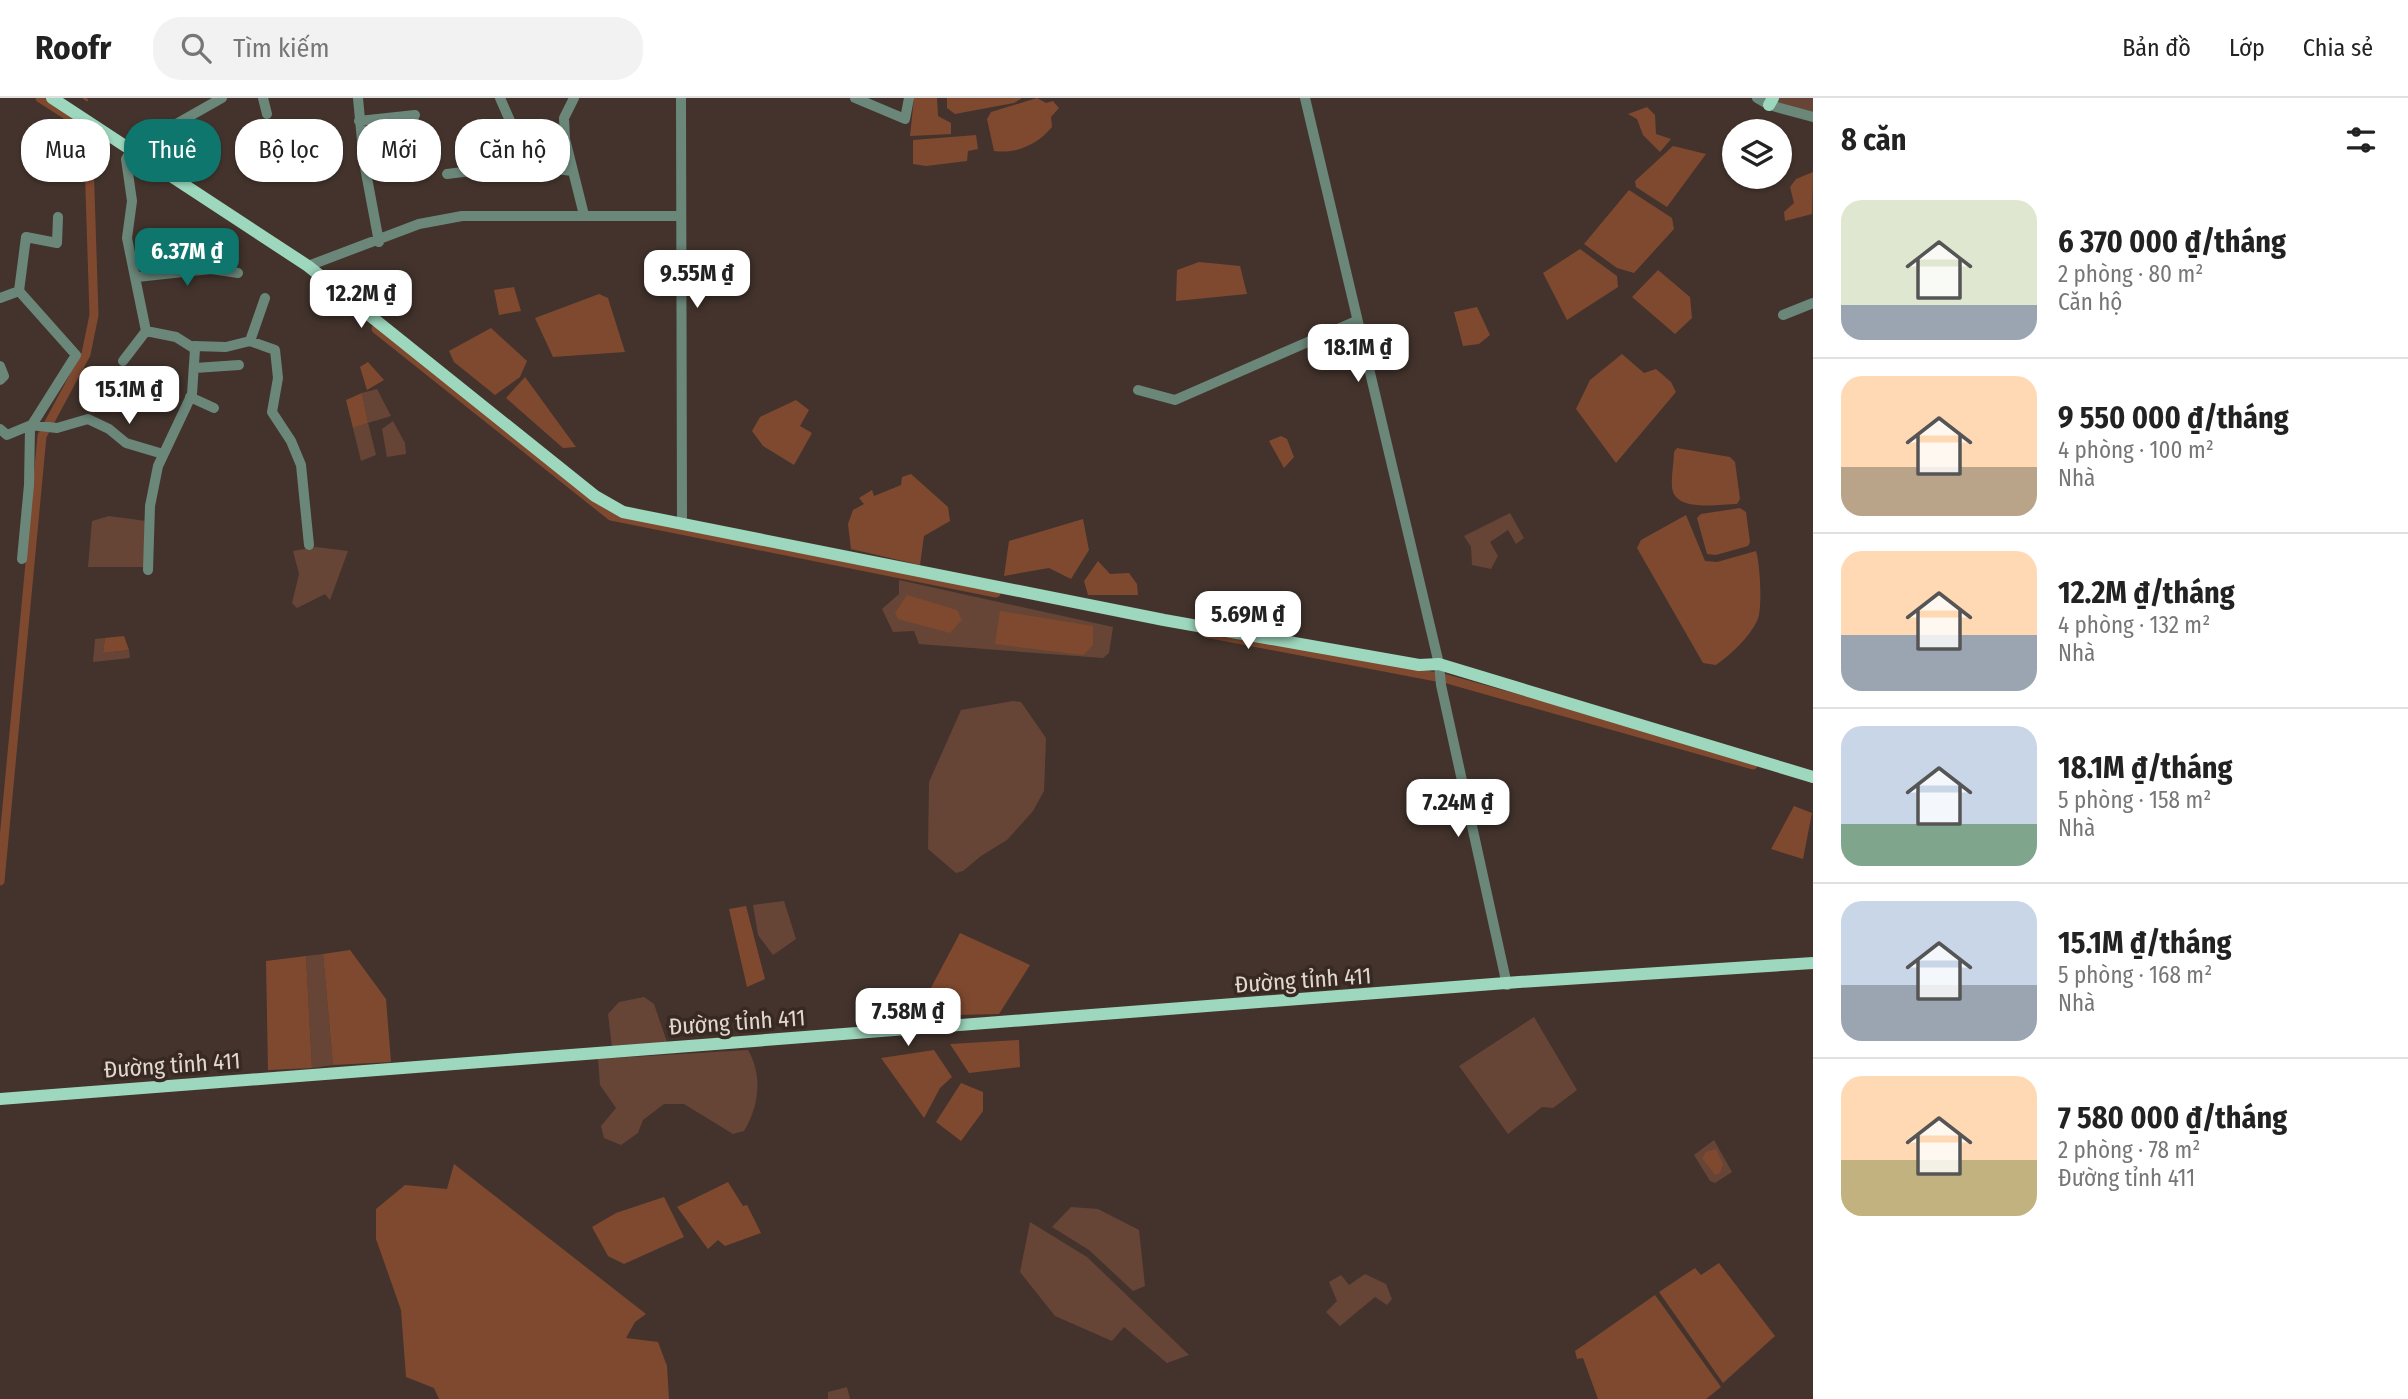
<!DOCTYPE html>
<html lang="vi">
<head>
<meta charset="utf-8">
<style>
	:root { --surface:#fff; --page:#f2f2f2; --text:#222; --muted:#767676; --line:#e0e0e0; --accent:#0f766e }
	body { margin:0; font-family:"Fira Sans Condensed",sans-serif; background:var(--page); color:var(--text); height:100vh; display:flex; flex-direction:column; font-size:26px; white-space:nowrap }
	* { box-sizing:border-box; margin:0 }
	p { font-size:23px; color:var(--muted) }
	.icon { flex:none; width:38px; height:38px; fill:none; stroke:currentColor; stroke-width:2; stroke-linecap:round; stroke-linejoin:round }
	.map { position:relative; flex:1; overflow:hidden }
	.drawer { display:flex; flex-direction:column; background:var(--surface); width:595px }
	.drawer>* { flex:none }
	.banner { position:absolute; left:21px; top:21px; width:665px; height:63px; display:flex; gap:14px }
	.buttons { position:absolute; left:1722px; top:21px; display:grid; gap:14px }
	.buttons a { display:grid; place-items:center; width:70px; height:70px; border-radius:50%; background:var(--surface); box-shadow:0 2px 5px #0004; font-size:35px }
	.price { position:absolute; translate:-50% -60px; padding:0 16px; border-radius:14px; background:#fff; color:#222; font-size:23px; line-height:46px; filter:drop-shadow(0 2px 4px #0008) }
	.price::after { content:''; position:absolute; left:50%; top:42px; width:21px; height:16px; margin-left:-10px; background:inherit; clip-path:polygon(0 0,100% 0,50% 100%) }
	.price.active { background:var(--accent); color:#fff }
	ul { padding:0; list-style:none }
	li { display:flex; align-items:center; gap:21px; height:175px; padding:0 28px }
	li+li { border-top:2px solid var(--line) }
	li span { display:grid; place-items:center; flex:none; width:196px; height:140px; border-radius:21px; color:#555 }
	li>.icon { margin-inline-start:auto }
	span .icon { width:84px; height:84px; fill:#fffc; stroke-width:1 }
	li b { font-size:30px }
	h2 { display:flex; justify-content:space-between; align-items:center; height:84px; padding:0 28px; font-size:30px }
	.chip { padding:0 24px; border-radius:28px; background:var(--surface); box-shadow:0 2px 5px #0004; font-size:24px; line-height:63px }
	.chip.active { background:var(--accent); color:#fff }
	header { display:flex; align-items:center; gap:42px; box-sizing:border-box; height:98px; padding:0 35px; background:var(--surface); border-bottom:2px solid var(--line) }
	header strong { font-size:33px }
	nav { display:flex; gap:38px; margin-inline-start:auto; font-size:24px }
	.search { width:490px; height:63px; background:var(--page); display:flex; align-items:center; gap:18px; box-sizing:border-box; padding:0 24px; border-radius:28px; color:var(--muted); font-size:26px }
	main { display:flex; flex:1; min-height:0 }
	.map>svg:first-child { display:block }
</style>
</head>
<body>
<header>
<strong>Roofr</strong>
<div class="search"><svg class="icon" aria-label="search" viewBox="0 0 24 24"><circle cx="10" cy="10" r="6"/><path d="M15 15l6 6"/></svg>Tìm kiếm</div>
<nav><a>Bản đồ</a><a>Lớp</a><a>Chia sẻ</a></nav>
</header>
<main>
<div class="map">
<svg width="1813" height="1301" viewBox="0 0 1813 1301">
	<rect width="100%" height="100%" fill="#43332c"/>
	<path fill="#674536" d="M 1779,0 L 1813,0 L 1813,16 L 1773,6 Z
		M 377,291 L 391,318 L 368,325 L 376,357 L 361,363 L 353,330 L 368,325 L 362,295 Z
		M 393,323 L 405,345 L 406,356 L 387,359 L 382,331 Z
		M 1510,415 L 1524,440 L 1516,446 L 1508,432 L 1490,444 L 1498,458 L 1491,471 L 1472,467 L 1471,449 L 1464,438 Z
		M 109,418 L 146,423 L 145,469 L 88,469 L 92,423 Z
		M 316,449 L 348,453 L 330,502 L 325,496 L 297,510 L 292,505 L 299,476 L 293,453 Z
		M 899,482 L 1113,529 L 1109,555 L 1103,560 L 919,546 L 914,533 L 893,534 L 882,511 L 899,496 Z
		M 105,540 L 103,555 L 129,552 L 130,560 L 93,564 L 95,541 Z
		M 1013,603 L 1021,604 L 1046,640 L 1044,693 L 1033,713 L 1007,742 L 981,758 L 963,773 L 956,775 L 928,751 L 929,684 L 961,612 Z
		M 784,803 L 796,841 L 773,857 L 758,837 L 753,807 Z
		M 323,856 L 333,967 L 312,970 L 306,858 Z
		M 644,899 L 654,906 L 667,944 L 612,949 L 608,916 L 619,904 Z
		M 1534,919 L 1577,992 L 1553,1010 L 1542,1009 L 1508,1036 L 1459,968 Z
		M 748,952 C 763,978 759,1008 744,1033 L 733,1036 L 684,1006 L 664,1006 L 643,1022 L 638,1035 L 621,1047 L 604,1040 L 601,1028 L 616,1010 L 600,987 L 598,961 Z
		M 1714,1042 L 1732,1074 L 1715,1085 L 1710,1083 L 1694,1057 Z
		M 1071,1109 L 1098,1111 L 1139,1132 L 1145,1188 L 1133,1193 L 1089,1152 L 1052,1129 Z
		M 1030,1124 L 1087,1159 L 1189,1257 L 1167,1265 L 1124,1229 L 1112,1243 L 1055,1218 L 1020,1174 Z
		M 1365,1176 L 1386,1186 L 1392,1201 L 1387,1207 L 1375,1199 L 1340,1228 L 1326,1214 L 1337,1203 L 1329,1184 L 1341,1177 L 1349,1187 Z
		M 847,1289 L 850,1301 L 828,1301 L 828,1294 Z"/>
	<path fill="#7f4930" d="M 914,0 L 937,0 L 938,18 L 951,25 L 951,36 L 910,38 Z
		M 947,0 L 1022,0 L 1014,5 L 955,16 L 947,10 Z
		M 1037,0 L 1046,5 L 1053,3 L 1059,10 L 1051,19 L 1052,29 C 1038,46 1017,56 994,53 L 987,21 L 991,14 Z
		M 1647,9 L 1655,17 L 1656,36 L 1671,41 L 1660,54 L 1643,37 L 1637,21 L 1628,16 Z
		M 976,37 L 978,51 L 968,53 L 967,63 L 926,68 L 913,66 L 913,42 Z
		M 1673,48 L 1706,56 L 1667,109 L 1636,89 L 1635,83 Z
		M 1813,74 L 1812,116 L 1785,123 L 1784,114 L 1794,105 L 1790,89 L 1796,81 Z
		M 1629,92 L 1672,120 L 1674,131 L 1634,175 L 1617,170 L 1584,146 Z
		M 1580,151 L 1617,178 L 1618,189 L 1567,222 L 1543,175 Z
		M 1199,164 L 1240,168 L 1247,196 L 1176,203 L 1177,172 Z
		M 1658,172 L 1690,199 L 1692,220 L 1675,236 L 1632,199 Z
		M 514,189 L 521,213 L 499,217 L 494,192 Z
		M 599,196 L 608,200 L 625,254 L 553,259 L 535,220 Z
		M 1477,209 L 1490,237 L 1479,246 L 1463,248 L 1454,214 Z
		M 491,230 L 527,263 L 520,279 L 495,297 L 454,264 L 449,253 Z
		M 1622,256 L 1644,275 L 1656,271 L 1671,284 L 1676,294 L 1616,365 L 1576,311 L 1590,282 Z
		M 368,264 L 384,282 L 367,292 L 360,269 Z
		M 525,279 L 576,349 L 563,350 L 506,300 Z
		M 362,295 L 368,325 L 353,330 L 346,302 Z
		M 796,302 L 809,312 L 800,328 L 812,335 L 794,367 L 763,348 L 752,333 L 760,319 Z
		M 1281,338 L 1287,341 L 1294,359 L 1284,370 L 1269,343 Z
		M 1677,350 L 1730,359 L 1735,364 L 1740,401 L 1737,406 C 1720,406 1674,415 1672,389 C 1671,378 1674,365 1674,354 Z
		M 911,376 L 948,409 L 950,423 L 924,438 L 920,467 L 851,451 L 848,426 L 853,412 L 864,406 L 859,400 L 872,392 L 874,398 L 901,387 L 902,379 Z
		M 1740,410 L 1746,414 L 1750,444 L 1748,448 L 1716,457 L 1707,456 L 1697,420 L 1701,416 Z
		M 1686,417 L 1705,463 L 1717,464 L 1756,453 C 1760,465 1763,512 1757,523 C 1749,540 1731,556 1716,567 L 1703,565 L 1637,450 L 1641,442 Z
		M 1083,421 L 1089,452 L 1071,481 L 1049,470 L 1004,478 L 1009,443 Z
		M 1098,463 L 1110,476 L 1129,475 L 1137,486 L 1138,497 L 1088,497 L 1084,483 Z
		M 907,497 L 957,512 L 962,522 L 950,535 L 898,521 L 895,515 Z
		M 1000,513 L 1093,528 L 1093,547 L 1083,557 L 995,546 Z
		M 124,538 L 129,552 L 103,555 L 105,540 Z
		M 1794,708 L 1812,715 L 1803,761 L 1771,751 Z
		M 746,808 L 765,881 L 747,889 L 729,811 Z
		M 960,835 L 1030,867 L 999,916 L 916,918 Z
		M 350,852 L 386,901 L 391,964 L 333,967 L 323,856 Z
		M 306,858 L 312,970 L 268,972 L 266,863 Z
		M 1019,942 L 1020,969 L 969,975 L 950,946 Z
		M 934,952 L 952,979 L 940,990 L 924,1020 L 881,960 Z
		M 961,985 L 983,994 L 983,1013 L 961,1043 L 936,1024 Z
		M 1716,1051 L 1723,1066 L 1720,1075 L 1715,1077 L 1702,1060 L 1706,1054 Z
		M 454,1066 L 646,1216 L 635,1224 L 626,1240 L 658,1244 L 667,1268 L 669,1301 L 439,1301 L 434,1290 L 406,1279 L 401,1212 L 376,1141 L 376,1111 L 405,1087 L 447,1091 Z
		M 728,1084 L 743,1108 L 747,1107 L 761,1135 L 725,1148 L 718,1142 L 708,1151 L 677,1109 Z
		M 664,1099 L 684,1139 L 624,1166 L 608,1158 L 592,1129 L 616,1115 Z
		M 1719,1165 L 1775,1238 L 1723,1285 L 1659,1194 L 1695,1170 L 1701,1177 Z
		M 1655,1197 L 1721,1289 L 1706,1301 L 1598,1301 L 1583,1260 L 1577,1261 L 1575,1253 Z"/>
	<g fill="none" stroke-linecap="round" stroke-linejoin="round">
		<path stroke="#7f4930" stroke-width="2.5" d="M 84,0 L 87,2"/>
		<path stroke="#7f4930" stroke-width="9" d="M 40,0 L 71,20
			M 376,231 L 611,418 L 996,495
			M 1206,535 L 1447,581 L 1753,667
			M 0,783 L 42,338 L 86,256 L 94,217 L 88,31"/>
		<path stroke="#6b877a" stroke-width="10" d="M 263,0 L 267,16
			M 358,0 L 364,64 L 379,144
			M 500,0 L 511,25 L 519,67
			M 574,0 L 564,20 L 565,41 L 584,117
			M 681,0 L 682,424
			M 855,0 L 905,21 L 909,0
			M 1305,0 L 1439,566 L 1441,587 L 1507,887
			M 1757,0 L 1769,7 L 1813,19
			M 359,23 L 415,17
			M 447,76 L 519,67 L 573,73
			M 308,168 L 419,126 L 462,118 L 681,118
			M 137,179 L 211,171 L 238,175
			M 0,200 L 19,193
			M 1783,217 L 1813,205
			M 250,243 L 275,252 L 278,280 L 272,314 L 291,343 L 301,367 L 309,447
			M 194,248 L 226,249 L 250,243 L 265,200
			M 123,263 L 146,233
			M 0,268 L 4,278 L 0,282
			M 195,270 L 239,267
			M 1138,292 L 1175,302 L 1356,223
			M 190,299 L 214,310
			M 0,331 L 7,337 L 31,327 L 57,330 L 88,321 L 109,331 L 126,345 L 163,356
			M 22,461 L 29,387 L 30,330 L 76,257 L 19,193 L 26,139 L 57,145 L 58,119
			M 148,472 L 150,408 L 158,368 L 192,296 L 195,251 L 176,239 L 146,233 L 127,140 L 132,103 L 126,61 L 132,51 L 222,0"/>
		<path stroke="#9dd7bd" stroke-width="12" d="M 52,0 L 308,168 L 595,398 L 623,414 L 1164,522 L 1419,567 L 1439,566 L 1813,679
			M 1769,7 L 1773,0
			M 0,1001 L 1519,884 L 1813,865"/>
	</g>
	<g text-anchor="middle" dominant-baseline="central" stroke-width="7" stroke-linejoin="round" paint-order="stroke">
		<g font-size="23" fill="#e1d7d2" stroke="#382922">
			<text transform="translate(1303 882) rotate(-4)">Đường tỉnh 411</text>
			<text transform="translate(737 924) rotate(-4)">Đường tỉnh 411</text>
			<text transform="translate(172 967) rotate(-4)">Đường tỉnh 411</text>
		</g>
	</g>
</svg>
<div class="buttons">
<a><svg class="icon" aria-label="layers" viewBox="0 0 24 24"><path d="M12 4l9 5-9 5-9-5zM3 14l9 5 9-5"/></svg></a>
</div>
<b class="price active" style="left:187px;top:190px">6.37M ₫</b>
<b class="price" style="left:697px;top:212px">9.55M ₫</b>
<b class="price" style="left:361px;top:232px">12.2M ₫</b>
<b class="price" style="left:1358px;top:286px">18.1M ₫</b>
<b class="price" style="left:129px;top:328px">15.1M ₫</b>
<b class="price" style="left:1248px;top:553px">5.69M ₫</b>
<b class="price" style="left:1458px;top:741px">7.24M ₫</b>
<b class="price" style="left:908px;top:950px">7.58M ₫</b>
<div class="banner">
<a class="chip">Mua</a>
<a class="chip active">Thuê</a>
<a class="chip">Bộ lọc</a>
<a class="chip">Mới</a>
<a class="chip">Căn hộ</a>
</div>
</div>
<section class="drawer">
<h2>8 căn<svg class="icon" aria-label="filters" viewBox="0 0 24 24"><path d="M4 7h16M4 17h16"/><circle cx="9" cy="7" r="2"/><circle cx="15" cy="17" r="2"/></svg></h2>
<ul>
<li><span style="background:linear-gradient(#dfe7d0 75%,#9aa5b1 0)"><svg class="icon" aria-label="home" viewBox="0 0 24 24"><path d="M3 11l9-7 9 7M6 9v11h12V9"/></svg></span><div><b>6 370 000 ₫/tháng</b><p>2 phòng · 80 m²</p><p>Căn hộ</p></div></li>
<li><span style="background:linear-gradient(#ffd9b3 65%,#b9a48a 0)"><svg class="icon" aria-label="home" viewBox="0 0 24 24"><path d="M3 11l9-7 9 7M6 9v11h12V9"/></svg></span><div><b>9 550 000 ₫/tháng</b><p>4 phòng · 100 m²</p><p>Nhà</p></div></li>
<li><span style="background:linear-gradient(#ffd9b3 60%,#9aa5b1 0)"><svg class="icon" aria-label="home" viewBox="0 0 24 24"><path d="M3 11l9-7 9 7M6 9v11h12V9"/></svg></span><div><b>12.2M ₫/tháng</b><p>4 phòng · 132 m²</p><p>Nhà</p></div></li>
<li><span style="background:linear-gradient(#c9d6e8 70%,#7fa58c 0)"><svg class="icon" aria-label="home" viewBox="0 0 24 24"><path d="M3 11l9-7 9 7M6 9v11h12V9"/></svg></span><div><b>18.1M ₫/tháng</b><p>5 phòng · 158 m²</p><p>Nhà</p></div></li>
<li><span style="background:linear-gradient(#c9d6e8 60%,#9aa5b1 0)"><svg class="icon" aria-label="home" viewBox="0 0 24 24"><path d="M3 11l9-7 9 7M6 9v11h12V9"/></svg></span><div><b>15.1M ₫/tháng</b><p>5 phòng · 168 m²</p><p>Nhà</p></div></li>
<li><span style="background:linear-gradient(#ffd9b3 60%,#c2b280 0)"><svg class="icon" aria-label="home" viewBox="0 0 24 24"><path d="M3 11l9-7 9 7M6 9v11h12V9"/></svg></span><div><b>7 580 000 ₫/tháng</b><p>2 phòng · 78 m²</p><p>Đường tỉnh 411</p></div></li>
</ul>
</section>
</main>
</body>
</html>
